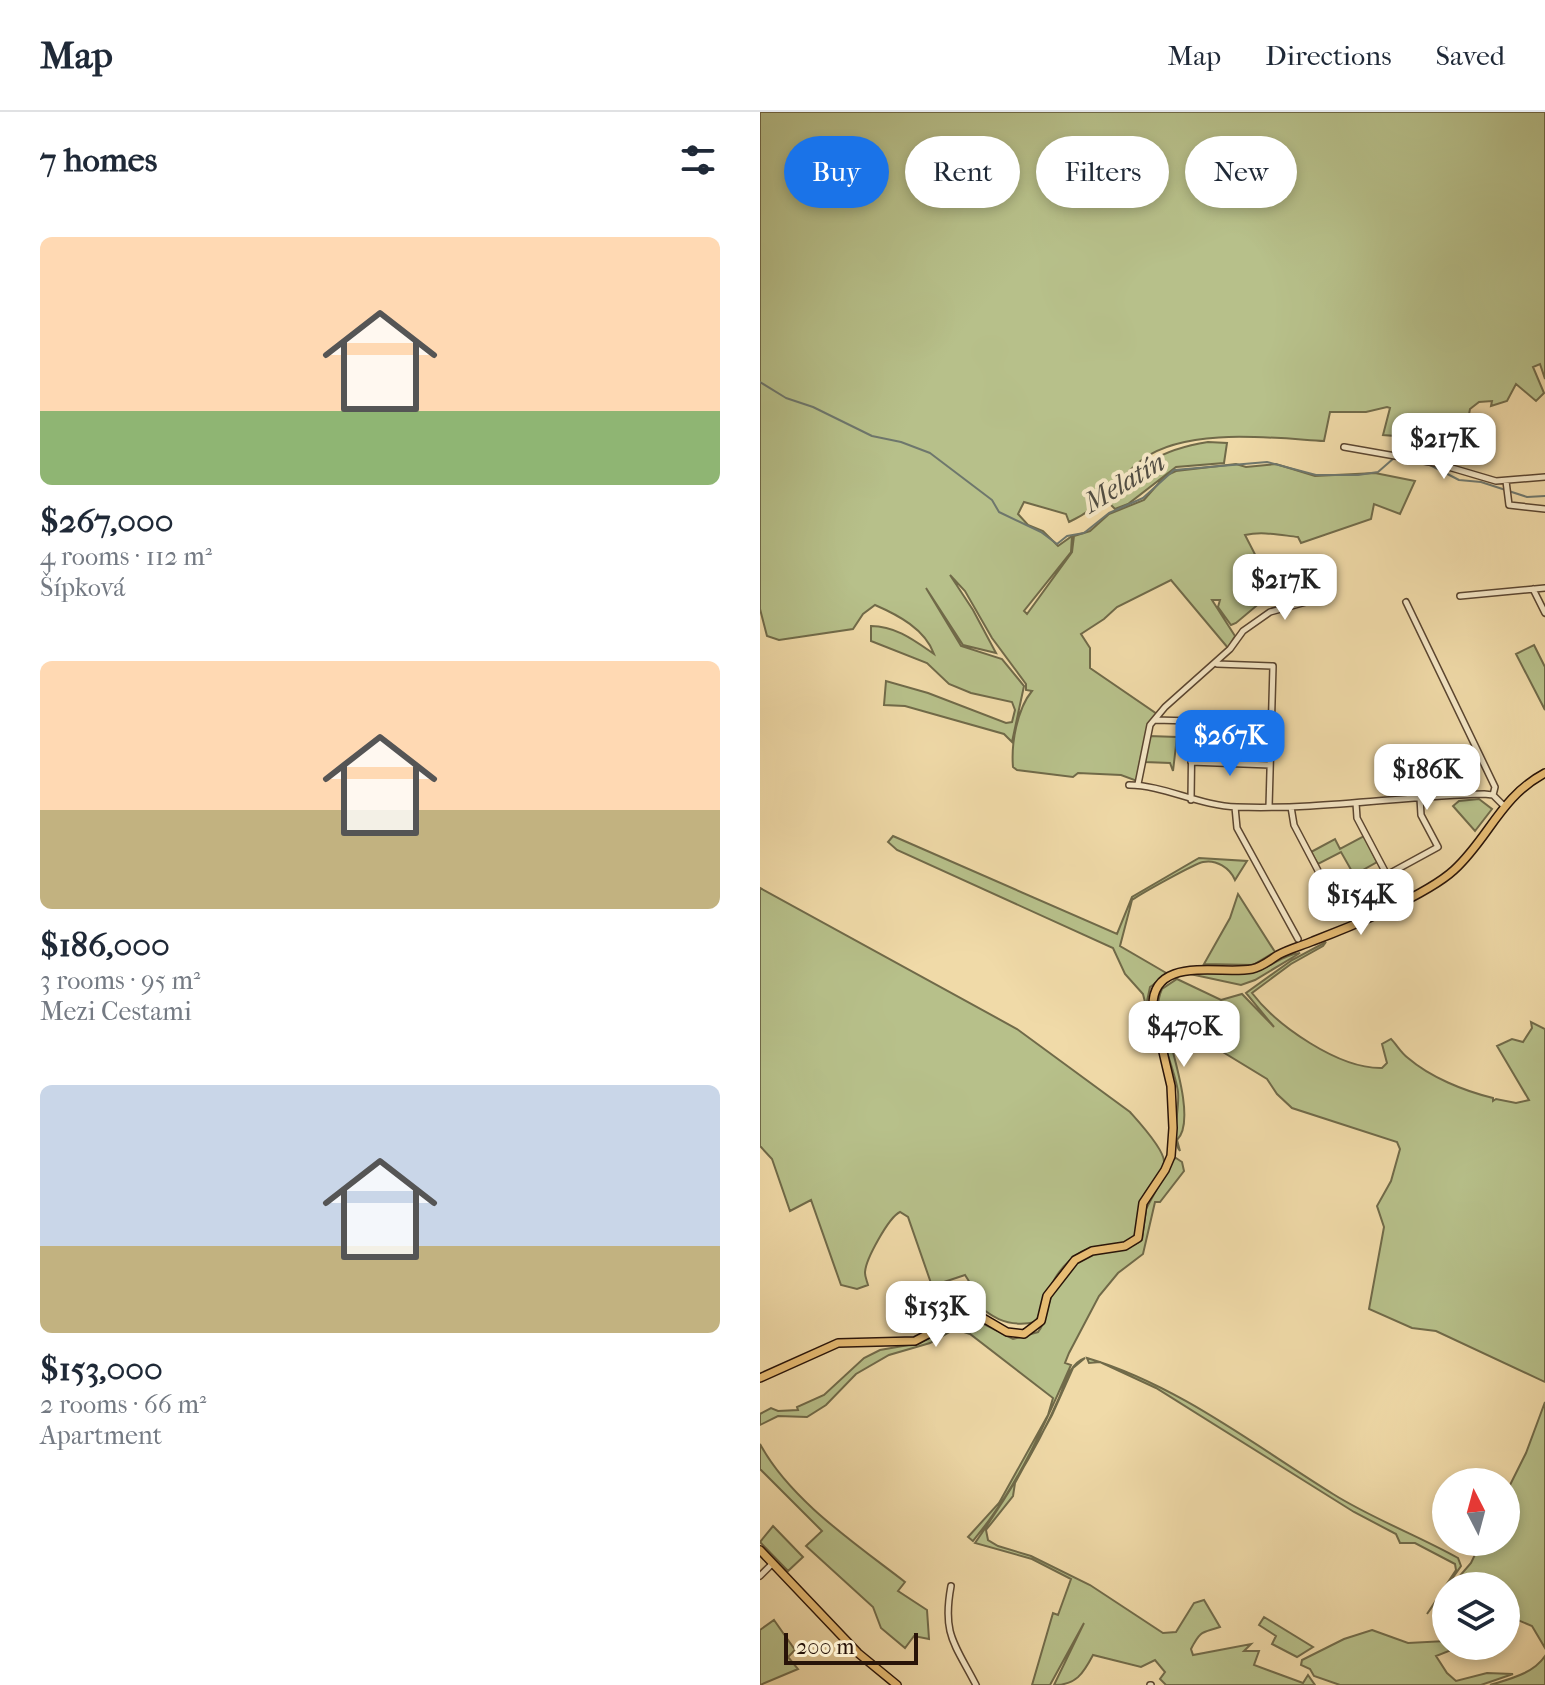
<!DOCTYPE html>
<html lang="en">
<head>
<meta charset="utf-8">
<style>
	:root { --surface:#fff; --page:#f2f2f3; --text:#1f2937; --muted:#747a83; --line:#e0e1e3; --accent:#1a73e8 }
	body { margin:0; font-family:"IM FELL French Canon",serif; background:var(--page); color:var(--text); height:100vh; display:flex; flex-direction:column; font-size:30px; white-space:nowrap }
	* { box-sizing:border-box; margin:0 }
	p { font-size:26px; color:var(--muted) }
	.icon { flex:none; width:44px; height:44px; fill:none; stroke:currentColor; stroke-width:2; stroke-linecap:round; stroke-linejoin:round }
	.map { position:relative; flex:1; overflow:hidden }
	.drawer { display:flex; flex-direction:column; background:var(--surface); width:760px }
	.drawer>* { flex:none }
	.banner { position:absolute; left:24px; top:24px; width:640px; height:72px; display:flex; gap:16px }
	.needle { width:52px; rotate:354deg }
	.controls { position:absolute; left:672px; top:1356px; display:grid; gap:16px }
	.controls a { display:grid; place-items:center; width:88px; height:88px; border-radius:50%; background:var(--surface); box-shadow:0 4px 12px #0003; font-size:40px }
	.scale { position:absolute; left:24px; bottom:20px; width:134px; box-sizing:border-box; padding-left:8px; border:4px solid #281308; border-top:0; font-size:22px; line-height:28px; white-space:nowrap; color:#281308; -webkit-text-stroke:6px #f5e7c6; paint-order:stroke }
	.price { position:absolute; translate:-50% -68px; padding:0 18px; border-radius:16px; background:#fff; color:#222; font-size:26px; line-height:52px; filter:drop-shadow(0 2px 4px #0008) }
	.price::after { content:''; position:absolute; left:50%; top:48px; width:24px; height:18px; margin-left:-12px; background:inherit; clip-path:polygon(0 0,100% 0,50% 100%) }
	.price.on { background:var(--accent); color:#fff }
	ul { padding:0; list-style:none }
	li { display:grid; align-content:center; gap:16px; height:424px; padding:0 40px }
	li span { display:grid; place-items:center; height:248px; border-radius:12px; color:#555 }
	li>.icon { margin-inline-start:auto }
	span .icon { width:144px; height:144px; fill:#fffc; stroke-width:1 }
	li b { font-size:34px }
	h2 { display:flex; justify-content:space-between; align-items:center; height:96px; padding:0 40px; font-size:34px }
	.tag { padding:0 28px; border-radius:36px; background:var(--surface); box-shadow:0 4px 12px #0003; font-size:28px; line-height:72px }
	.tag.on { background:var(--accent); color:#fff }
	header { display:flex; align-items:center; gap:48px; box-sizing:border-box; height:112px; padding:0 40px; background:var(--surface); border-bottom:2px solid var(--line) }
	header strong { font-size:38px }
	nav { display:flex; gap:44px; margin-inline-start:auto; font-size:28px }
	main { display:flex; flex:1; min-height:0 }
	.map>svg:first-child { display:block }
</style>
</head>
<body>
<header>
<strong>Map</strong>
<nav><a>Map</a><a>Directions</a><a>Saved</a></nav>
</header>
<main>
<section class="drawer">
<h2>7 homes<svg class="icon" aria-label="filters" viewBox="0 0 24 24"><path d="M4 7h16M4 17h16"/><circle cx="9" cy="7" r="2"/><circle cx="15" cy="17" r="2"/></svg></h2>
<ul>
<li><span style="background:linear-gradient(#ffd9b3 70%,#8fb573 0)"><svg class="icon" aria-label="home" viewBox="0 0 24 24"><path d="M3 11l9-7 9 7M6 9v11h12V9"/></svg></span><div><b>$267,000</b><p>4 rooms · 112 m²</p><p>Šípková</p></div></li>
<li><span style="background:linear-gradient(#ffd9b3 60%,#c2b280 0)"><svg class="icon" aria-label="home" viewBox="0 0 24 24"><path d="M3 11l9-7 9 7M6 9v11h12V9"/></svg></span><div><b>$186,000</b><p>3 rooms · 95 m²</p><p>Mezi Cestami</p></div></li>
<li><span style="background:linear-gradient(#c9d6e8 65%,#c2b280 0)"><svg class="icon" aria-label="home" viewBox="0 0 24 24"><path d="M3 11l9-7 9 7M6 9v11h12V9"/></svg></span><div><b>$153,000</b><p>2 rooms · 66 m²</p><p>Apartment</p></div></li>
</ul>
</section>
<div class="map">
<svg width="785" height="1573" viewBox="0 0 785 1573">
	<rect width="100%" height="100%" fill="#f0daa8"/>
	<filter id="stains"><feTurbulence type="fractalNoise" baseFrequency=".0025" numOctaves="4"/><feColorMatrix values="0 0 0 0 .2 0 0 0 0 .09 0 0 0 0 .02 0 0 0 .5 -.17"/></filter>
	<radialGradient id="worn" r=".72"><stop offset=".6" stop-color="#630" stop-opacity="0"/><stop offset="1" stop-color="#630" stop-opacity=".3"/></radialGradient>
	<path fill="#b7c08a" stroke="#706a49" stroke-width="2" d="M 0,0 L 785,0 L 785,267 L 780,252 L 773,255 L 784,281 L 776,289 L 756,272 L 747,289 L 731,294 L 732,289 L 719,290 L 710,297 L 706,318 L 687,316 L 649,325 L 623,323 L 630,296 L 627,295 L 606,300 L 570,300 L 564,329 C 513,326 427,315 383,347 C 353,369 348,392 309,410 L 306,402 L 264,390 L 258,402 L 268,413 L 283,419 L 298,434 L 312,424 L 311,440 L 264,499 L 267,502 L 312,440 L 314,424 L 330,419 L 349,402 L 384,388 L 405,364 L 416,359 L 476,352 L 486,355 L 516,352 L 555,364 L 615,361 L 655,369 L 640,402 L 614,392 L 611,407 L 541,431 L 538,425 C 520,423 502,419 485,423 L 521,493 L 506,489 L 494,467 L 501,490 L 476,511 L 471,513 L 458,495 L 460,488 L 452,488 L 475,524 L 468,536 L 411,468 L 357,495 L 344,507 L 321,522 L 330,536 L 330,556 L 397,602 L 388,613 L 377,669 L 361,663 L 318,661 L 313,665 L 257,658 L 253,655 C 251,632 257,597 272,579 L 266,578 L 266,572 L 232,526 L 205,479 L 190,463 L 213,498 L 236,541 L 203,533 L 166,476 L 201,534 L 242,547 L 264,574 L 252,630 L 244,622 L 145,594 L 124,593 L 126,569 L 168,581 L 246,611 L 252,610 L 255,598 L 252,590 L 211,581 L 189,572 L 167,551 L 111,529 L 111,514 C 136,514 155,529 174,542 C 165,517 138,503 115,493 L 103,502 L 93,517 L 19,528 L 7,524 L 0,497 Z
		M 448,330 L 467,331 L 464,351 L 416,355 L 368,392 L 355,397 L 347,389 C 380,353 398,338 448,330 Z
		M 774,533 L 785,555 L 785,598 L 756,542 Z
		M 389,624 L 417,625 L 413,659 L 410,651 L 385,650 Z
		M 719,687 L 732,697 L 715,719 L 693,694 L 699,689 Z
		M 133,724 L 357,822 L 372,785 L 439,746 L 487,749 L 475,768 C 470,756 456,747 443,750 C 434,752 382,781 372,788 L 360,834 L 408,862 L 390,875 L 386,894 L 383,882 L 365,862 L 353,836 L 137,738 L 128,730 Z
		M 604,724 L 617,750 L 594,763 L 581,740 L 558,752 L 551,740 L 575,727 L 580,737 Z
		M 0,776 L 257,917 L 370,1000 C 378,1009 406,1039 404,1051 C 402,1063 386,1075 382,1088 C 378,1099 381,1113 374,1124 C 364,1138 336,1131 321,1140 C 294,1156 287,1183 276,1210 C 243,1217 228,1202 204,1182 L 212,1174 L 205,1163 L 172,1174 L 148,1105 L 140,1100 C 129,1105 105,1148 105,1161 C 105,1165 107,1169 108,1173 L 97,1177 L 81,1173 L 51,1088 L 30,1099 L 12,1047 L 0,1034 Z
		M 478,782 L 515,840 L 493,853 L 444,852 L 470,806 Z
		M 566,830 L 563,834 L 531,852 L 492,881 C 517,914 579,957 622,956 L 627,951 L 622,932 L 631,927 C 637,933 641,941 648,946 C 670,965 704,979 733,986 L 733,989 L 736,987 L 756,991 L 769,988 L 737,934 L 752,927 L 763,930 L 772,916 L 771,910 L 785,917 L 785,1270 L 676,1219 L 652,1216 L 609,1197 L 624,1115 L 617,1094 L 631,1069 L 640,1037 L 637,1030 L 532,996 L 517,982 L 507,967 L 453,934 L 428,905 L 408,895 L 403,901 C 408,929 438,1008 417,1028 L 420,1039 C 410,1026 420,999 418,980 C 414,949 388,907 402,877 L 417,867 L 461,888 L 482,882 L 514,915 L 486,881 L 532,848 Z
		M 540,841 L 495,868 L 481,873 L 430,862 C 451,856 473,865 494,860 C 510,856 521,843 540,841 Z
		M 416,1046 L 422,1050 L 424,1059 L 400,1090 L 395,1090 L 383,1142 L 358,1161 L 339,1184 L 309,1241 L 305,1251 L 311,1253 C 288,1304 265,1359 232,1404 C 226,1413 219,1421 213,1429 L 208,1425 L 239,1391 L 288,1303 L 293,1286 L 210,1222 L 195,1217 L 170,1231 L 129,1243 L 96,1262 L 66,1293 L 47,1305 L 18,1304 L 0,1313 L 0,1302 L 11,1296 L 18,1299 L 38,1298 L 37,1295 L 64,1283 L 104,1246 L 120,1238 L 160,1231 L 204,1207 L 218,1209 L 253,1227 L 278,1220 C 287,1209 286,1197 291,1185 C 296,1173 308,1158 318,1150 C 336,1135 363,1142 382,1128 L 386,1097 L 413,1047 Z
		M 325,1246 L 313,1256 L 292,1303 L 255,1371 L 253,1384 L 226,1418 L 228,1428 L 238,1434 L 271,1444 L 330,1473 L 403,1521 L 416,1520 L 434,1491 L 444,1488 L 460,1515 C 443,1521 441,1517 431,1537 L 433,1543 L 491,1532 L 484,1539 L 499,1539 L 494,1553 L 543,1571 L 548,1563 L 555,1573 L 406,1573 L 400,1567 L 405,1560 L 395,1548 L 381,1555 L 333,1543 C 323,1562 316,1573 294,1573 L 324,1511 L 290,1573 L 272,1573 L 293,1501 L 298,1503 L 311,1467 L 272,1447 L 215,1431 C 247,1385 277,1337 299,1286 C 305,1272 309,1252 325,1246 Z
		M 327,1246 C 418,1273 494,1333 573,1382 C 613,1407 657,1423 698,1446 L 701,1454 L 667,1502 L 696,1458 L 695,1452 L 655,1431 L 640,1431 L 636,1422 L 594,1400 L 396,1276 L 340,1250 L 329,1251 Z
		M 785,1290 L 785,1536 L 772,1514 L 746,1503 L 746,1474 L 691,1474 L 711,1451 L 721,1430 L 746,1430 L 746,1381 L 766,1341 Z
		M 0,1332 C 30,1388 96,1432 145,1470 L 138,1479 L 167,1498 L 169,1527 L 154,1524 L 145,1536 L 121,1516 L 113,1495 L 46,1434 L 62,1419 L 0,1357 Z
		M 13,1414 L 43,1445 L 28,1459 L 0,1430 Z
		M 504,1505 L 553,1535 L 537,1545 L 512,1532 L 516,1524 L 499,1513 Z
		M 14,1508 L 35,1538 L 28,1545 L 38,1557 L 0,1573 L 0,1518 Z
		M 612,1518 L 648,1531 L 686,1529 L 689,1539 L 676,1544 L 687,1561 L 696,1569 L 727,1561 L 753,1562 L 721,1573 L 580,1573 L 554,1564 L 550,1557 L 541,1553 L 542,1548 L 584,1527 Z
		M 785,1544 L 785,1573 L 730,1573 C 749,1567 773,1562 785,1544 Z"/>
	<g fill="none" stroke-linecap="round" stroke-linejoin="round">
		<path stroke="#6e776d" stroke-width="2" d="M 0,270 L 26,286 L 53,295 L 112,324 L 141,330 L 170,341 L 232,388 L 239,400 L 281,420 L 297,432 L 307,424 L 324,421 L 349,401 L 383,386 L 414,358 L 507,350 L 556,363 L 598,363 L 618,360 L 634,346 L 670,353 L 699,368 L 721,370 L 767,385 L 785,384"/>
		<g stroke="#5a4530" stroke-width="8">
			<path id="minor" d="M 584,335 L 675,351 L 736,369 L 785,365
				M 746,369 L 749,393 L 785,397
				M 773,477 L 785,501
				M 700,484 L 785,476
				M 646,490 L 735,675 L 733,683
				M 457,552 L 513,554 L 509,695
				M 395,608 L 432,609 L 436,605 L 511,608
				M 431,650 L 510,653
				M 378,672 L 390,613 L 405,595 L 470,537 L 483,519 L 510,500 L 557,487
				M 369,673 C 403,673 440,694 477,695 C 560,698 642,684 724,682 L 733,683 L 744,694
				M 431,688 L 432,609
				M 596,691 L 597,706 L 627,763
				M 475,695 L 477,716 L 538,827
				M 531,695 L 534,713 L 575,791
				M 559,800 L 678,735 L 661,703 L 660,686
				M 0,1464 L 12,1452
				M 191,1474 C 182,1523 195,1532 216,1573
				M 390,1573 L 391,1573"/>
		</g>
		<g stroke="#281308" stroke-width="10">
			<path id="major" d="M 0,1266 L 78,1231 L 155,1229 L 204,1203 L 223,1206 L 247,1220 L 264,1222 L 281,1209 L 287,1184 L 315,1148 L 332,1139 L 365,1134 L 378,1126 L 383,1091 L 405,1058 L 411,1044 L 413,1016 L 411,974 L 393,897 C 390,842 461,863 492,857 C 502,855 510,848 518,843 C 529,837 541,834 553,829 C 588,816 667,783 694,758 C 729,726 740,685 785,661
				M 0,1438 L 98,1541 L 137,1573"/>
		</g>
		<use href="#minor" stroke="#f5e7c6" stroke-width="5"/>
		<use href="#major" stroke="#e8bd74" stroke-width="7"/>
	</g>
	<g text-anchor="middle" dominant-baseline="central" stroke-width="8" stroke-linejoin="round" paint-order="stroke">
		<g font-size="28" font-style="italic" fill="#514d43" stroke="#f5e7c6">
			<text transform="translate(364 370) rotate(-31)">Melatín</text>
		</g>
	</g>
	<rect width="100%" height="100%" filter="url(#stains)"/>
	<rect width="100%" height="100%" fill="url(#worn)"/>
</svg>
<div class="controls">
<a><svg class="needle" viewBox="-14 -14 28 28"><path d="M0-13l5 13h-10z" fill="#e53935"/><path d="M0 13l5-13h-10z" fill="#747a83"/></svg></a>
<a><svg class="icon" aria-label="layers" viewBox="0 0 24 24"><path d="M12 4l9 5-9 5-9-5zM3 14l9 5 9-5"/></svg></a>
</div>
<div class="scale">200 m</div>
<b class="price" style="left:684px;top:369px">$217K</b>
<b class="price" style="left:525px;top:510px">$217K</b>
<b class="price on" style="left:470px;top:666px">$267K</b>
<b class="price" style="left:667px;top:700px">$186K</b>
<b class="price" style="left:601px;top:825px">$154K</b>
<b class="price" style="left:424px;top:957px">$470K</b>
<b class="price" style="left:176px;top:1237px">$153K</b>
<div class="banner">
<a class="tag on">Buy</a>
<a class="tag">Rent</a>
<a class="tag">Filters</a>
<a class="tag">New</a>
</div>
</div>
</main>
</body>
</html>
